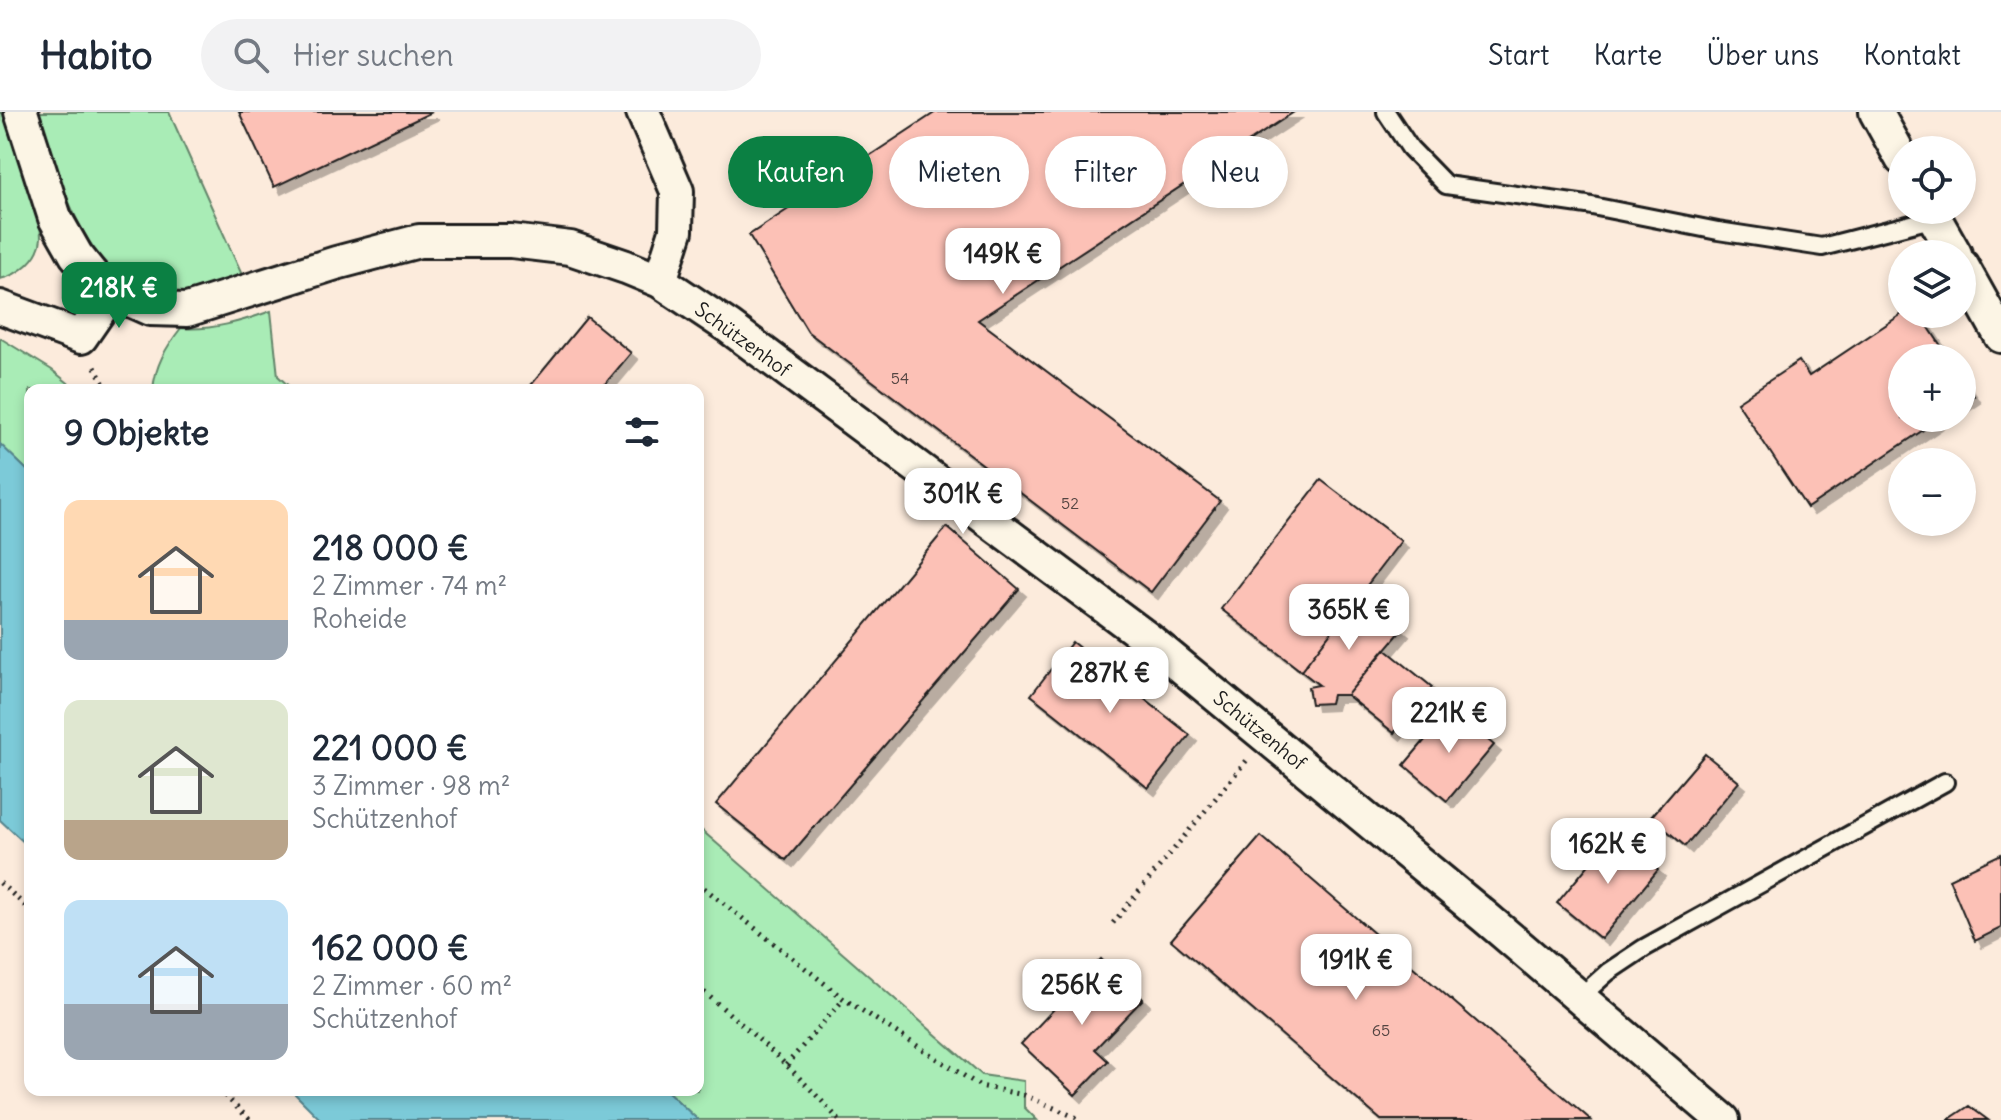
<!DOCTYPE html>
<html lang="de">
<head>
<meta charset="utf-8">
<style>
	:root { --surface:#fff; --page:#f2f2f3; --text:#1f2937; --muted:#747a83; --line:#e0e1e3; --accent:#0b8043 }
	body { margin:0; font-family:Delius,sans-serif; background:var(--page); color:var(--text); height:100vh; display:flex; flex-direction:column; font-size:30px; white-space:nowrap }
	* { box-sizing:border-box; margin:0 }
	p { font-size:26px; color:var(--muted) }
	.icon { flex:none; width:44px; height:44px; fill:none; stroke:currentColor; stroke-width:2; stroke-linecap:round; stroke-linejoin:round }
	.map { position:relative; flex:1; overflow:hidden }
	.side { position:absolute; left:24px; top:272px; width:680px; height:712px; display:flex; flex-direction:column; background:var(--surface); border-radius:16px; box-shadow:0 4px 12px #0003 }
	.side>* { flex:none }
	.guide { position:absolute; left:728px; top:24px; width:760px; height:72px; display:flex; gap:16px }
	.fabs { position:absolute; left:1888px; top:24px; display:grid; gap:16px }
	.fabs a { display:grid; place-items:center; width:88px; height:88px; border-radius:50%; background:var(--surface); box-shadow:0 4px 12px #0003; font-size:40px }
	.price { position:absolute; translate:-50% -68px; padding:0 18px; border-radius:16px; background:#fff; color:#222; font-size:26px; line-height:52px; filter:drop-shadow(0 2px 4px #0008) }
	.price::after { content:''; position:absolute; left:50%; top:48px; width:24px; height:18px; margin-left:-12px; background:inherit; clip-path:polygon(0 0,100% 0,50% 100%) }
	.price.current { background:var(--accent); color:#fff }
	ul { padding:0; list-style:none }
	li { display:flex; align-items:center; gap:24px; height:200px; padding:0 40px }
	li span { display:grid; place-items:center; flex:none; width:224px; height:160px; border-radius:16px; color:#555 }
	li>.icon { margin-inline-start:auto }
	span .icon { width:96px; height:96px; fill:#fffc; stroke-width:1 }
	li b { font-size:34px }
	h2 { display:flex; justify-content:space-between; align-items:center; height:96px; padding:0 40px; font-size:34px }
	.chip { padding:0 28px; border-radius:36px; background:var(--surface); box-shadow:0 4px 12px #0003; font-size:28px; line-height:72px }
	.chip.current { background:var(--accent); color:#fff }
	header { display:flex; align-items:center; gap:48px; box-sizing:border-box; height:112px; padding:0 40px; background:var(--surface); border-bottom:2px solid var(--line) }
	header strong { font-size:38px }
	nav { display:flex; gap:44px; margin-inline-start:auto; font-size:28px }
	.search { width:560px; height:72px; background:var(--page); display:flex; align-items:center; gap:20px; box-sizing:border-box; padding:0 28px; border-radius:44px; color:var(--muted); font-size:30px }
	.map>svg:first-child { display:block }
</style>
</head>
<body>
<header>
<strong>Habito</strong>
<div class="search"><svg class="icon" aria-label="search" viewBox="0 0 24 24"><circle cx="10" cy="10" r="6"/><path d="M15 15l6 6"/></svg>Hier suchen</div>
<nav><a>Start</a><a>Karte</a><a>Über uns</a><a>Kontakt</a></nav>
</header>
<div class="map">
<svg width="2001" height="1008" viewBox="0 0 2001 1008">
	<defs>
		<filter id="shadow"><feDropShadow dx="7" dy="7" stdDeviation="0" flood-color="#0004"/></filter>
	</defs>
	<rect width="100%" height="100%" fill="#fcebdc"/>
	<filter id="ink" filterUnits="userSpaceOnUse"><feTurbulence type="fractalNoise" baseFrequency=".0125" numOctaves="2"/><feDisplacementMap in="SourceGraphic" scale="16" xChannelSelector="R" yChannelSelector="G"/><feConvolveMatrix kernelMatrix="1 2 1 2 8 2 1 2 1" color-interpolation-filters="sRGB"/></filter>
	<g filter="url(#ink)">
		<path fill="#a9ecb6" stroke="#628469" stroke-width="2" d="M 0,0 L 7,0 C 16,31 41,96 41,126 C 40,146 19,163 0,167 Z
			M 38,0 L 169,0 L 242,163 C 221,171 200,181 177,182 C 87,186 60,66 38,0 Z
			M 271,199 L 278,264 L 293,278 L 153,278 C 155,254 166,235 181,216 C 211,219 243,209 271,199 Z
			M 0,226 L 52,258 L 77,278 L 30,278 L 30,361 L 0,332 Z
			M 698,715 L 982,963 L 1024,969 L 1024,995 L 1037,1008 L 698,1008 L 666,978 L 698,978 Z"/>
		<path fill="#7bcad8" stroke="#55848d" stroke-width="2" d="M 0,332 L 30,361 L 30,736 L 0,708 Z
			M 291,978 L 666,978 L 698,1008 L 321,1008 Z"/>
		<path fill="#fcc1b6" stroke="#1c1c1c" stroke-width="2" filter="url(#shadow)" d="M 239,0 L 432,0 L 274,75 Z
			M 936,0 L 1294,0 L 978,208 L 1220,389 L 1151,480 L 808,220 L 749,123 Z
			M 1902,202 L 1920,202 L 1949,246 L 1902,246 L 1902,306 L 1941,306 L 1807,396 L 1737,290 L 1799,249 L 1809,264 Z
			M 587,205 L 631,241 L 600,278 L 527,278 Z
			M 1962,266 L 1974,284 L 1962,292 Z
			M 1321,368 L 1401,429 L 1301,559 L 1221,497 Z
			M 947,415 L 1019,477 L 786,748 L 716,692 Z
			M 1359,484 L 1402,518 L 1347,583 L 1332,583 L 1330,591 L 1311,592 L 1308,575 L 1319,573 L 1301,559 Z
			M 1072,530 L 1190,623 L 1148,676 L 1031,583 Z
			M 1385,537 L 1432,575 L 1394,621 L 1347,583 Z
			M 1451,597 L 1494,633 L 1447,689 L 1404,653 Z
			M 1705,642 L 1739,670 L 1685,734 L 1651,705 Z
			M 1614,722 L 1658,758 L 1601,827 L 1557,791 Z
			M 1261,724 L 1591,1008 L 1381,1008 L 1171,828 Z
			M 2001,742 L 2001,816 L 1975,829 L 1949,767 Z
			M 1101,847 L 1143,887 L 1095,937 L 1108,949 L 1075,983 L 1021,932 Z
			M 1969,994 L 1988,1008 L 1948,1008 Z"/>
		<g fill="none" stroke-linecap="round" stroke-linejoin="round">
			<g stroke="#1c1c1c" stroke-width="22">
				<path id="service" d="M 1386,0 L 1410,36 L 1446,73 L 1587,93 L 1718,119 L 1822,135 L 1935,106
					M 1580,885 L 1608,860 L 1644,836 L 1945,670"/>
			</g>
			<g stroke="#1c1c1c" stroke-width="38">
				<path id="minor" d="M 21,0 L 55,106 L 76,143 L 96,168 L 112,180 L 150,197 L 187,198 L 336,151 L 419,129 L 511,129 L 570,136 L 626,155 L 660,169 L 729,215 L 1148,527 L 1485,805 L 1723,1008
					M 643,0 L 677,79 L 676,119 L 660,169
					M 1876,0 L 1902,47
					M 1930,98 L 1955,142
					M 1962,154 L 2001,224
					M 0,195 L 81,225 L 112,180"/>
			</g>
			<path stroke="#1c1c1c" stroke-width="5" stroke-dasharray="2 6" stroke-linecap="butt" d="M 95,255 L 107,278
				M 0,771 L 30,798
				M 698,771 L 844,887 L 980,974 L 1024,983 L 1082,1008
				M 1113,811 L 1247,648
				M 698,875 C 748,917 796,959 839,1008
				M 786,953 L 844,887
				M 219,978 L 250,1008"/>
			<use href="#service" stroke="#fcf5e5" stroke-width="16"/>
			<use href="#minor" stroke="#fcf5e5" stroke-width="32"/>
		</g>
	</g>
	<g text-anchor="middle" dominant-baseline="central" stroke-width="8" stroke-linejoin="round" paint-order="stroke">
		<g font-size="16" fill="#544542">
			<text x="900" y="266">54</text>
			<text x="1070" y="391">52</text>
			<text x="1381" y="918">65</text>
		</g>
		<g font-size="20" fill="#1c1c1c" stroke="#fcf5e5">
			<text transform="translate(743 227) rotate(36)">Schützenhof</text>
			<text transform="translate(1260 618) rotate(39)">Schützenhof</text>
		</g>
	</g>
</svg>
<div class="fabs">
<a><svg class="icon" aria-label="locate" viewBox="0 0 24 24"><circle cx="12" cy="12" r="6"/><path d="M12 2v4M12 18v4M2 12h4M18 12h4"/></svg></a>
<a><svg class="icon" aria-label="layers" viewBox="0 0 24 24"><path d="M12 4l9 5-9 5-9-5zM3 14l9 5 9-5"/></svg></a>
<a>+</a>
<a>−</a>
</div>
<b class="price" style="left:1003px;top:184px">149K €</b>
<b class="price current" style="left:119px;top:218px">218K €</b>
<b class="price" style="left:963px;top:424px">301K €</b>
<b class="price" style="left:1349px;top:540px">365K €</b>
<b class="price" style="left:1110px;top:603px">287K €</b>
<b class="price" style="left:1449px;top:643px">221K €</b>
<b class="price" style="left:1608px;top:774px">162K €</b>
<b class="price" style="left:1356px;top:890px">191K €</b>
<b class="price" style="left:1082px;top:915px">256K €</b>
<div class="guide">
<a class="chip current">Kaufen</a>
<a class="chip">Mieten</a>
<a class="chip">Filter</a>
<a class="chip">Neu</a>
</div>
<section class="side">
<h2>9 Objekte<svg class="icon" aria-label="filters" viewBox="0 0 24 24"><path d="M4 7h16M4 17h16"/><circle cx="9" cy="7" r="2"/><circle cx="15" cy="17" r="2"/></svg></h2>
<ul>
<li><span style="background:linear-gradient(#ffd9b3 75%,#9aa5b1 0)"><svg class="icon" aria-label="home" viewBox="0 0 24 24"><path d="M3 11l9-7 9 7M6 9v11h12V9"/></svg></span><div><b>218 000 €</b><p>2 Zimmer · 74 m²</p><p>Roheide</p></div></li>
<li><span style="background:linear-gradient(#dfe7d0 75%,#b9a48a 0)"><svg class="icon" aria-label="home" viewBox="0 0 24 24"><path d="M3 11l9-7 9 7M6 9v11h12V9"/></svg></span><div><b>221 000 €</b><p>3 Zimmer · 98 m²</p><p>Schützenhof</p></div></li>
<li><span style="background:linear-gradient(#bfe0f5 65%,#9aa5b1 0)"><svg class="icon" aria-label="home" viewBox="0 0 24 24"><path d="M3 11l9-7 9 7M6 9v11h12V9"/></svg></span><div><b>162 000 €</b><p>2 Zimmer · 60 m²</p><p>Schützenhof</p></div></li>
</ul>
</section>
</div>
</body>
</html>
